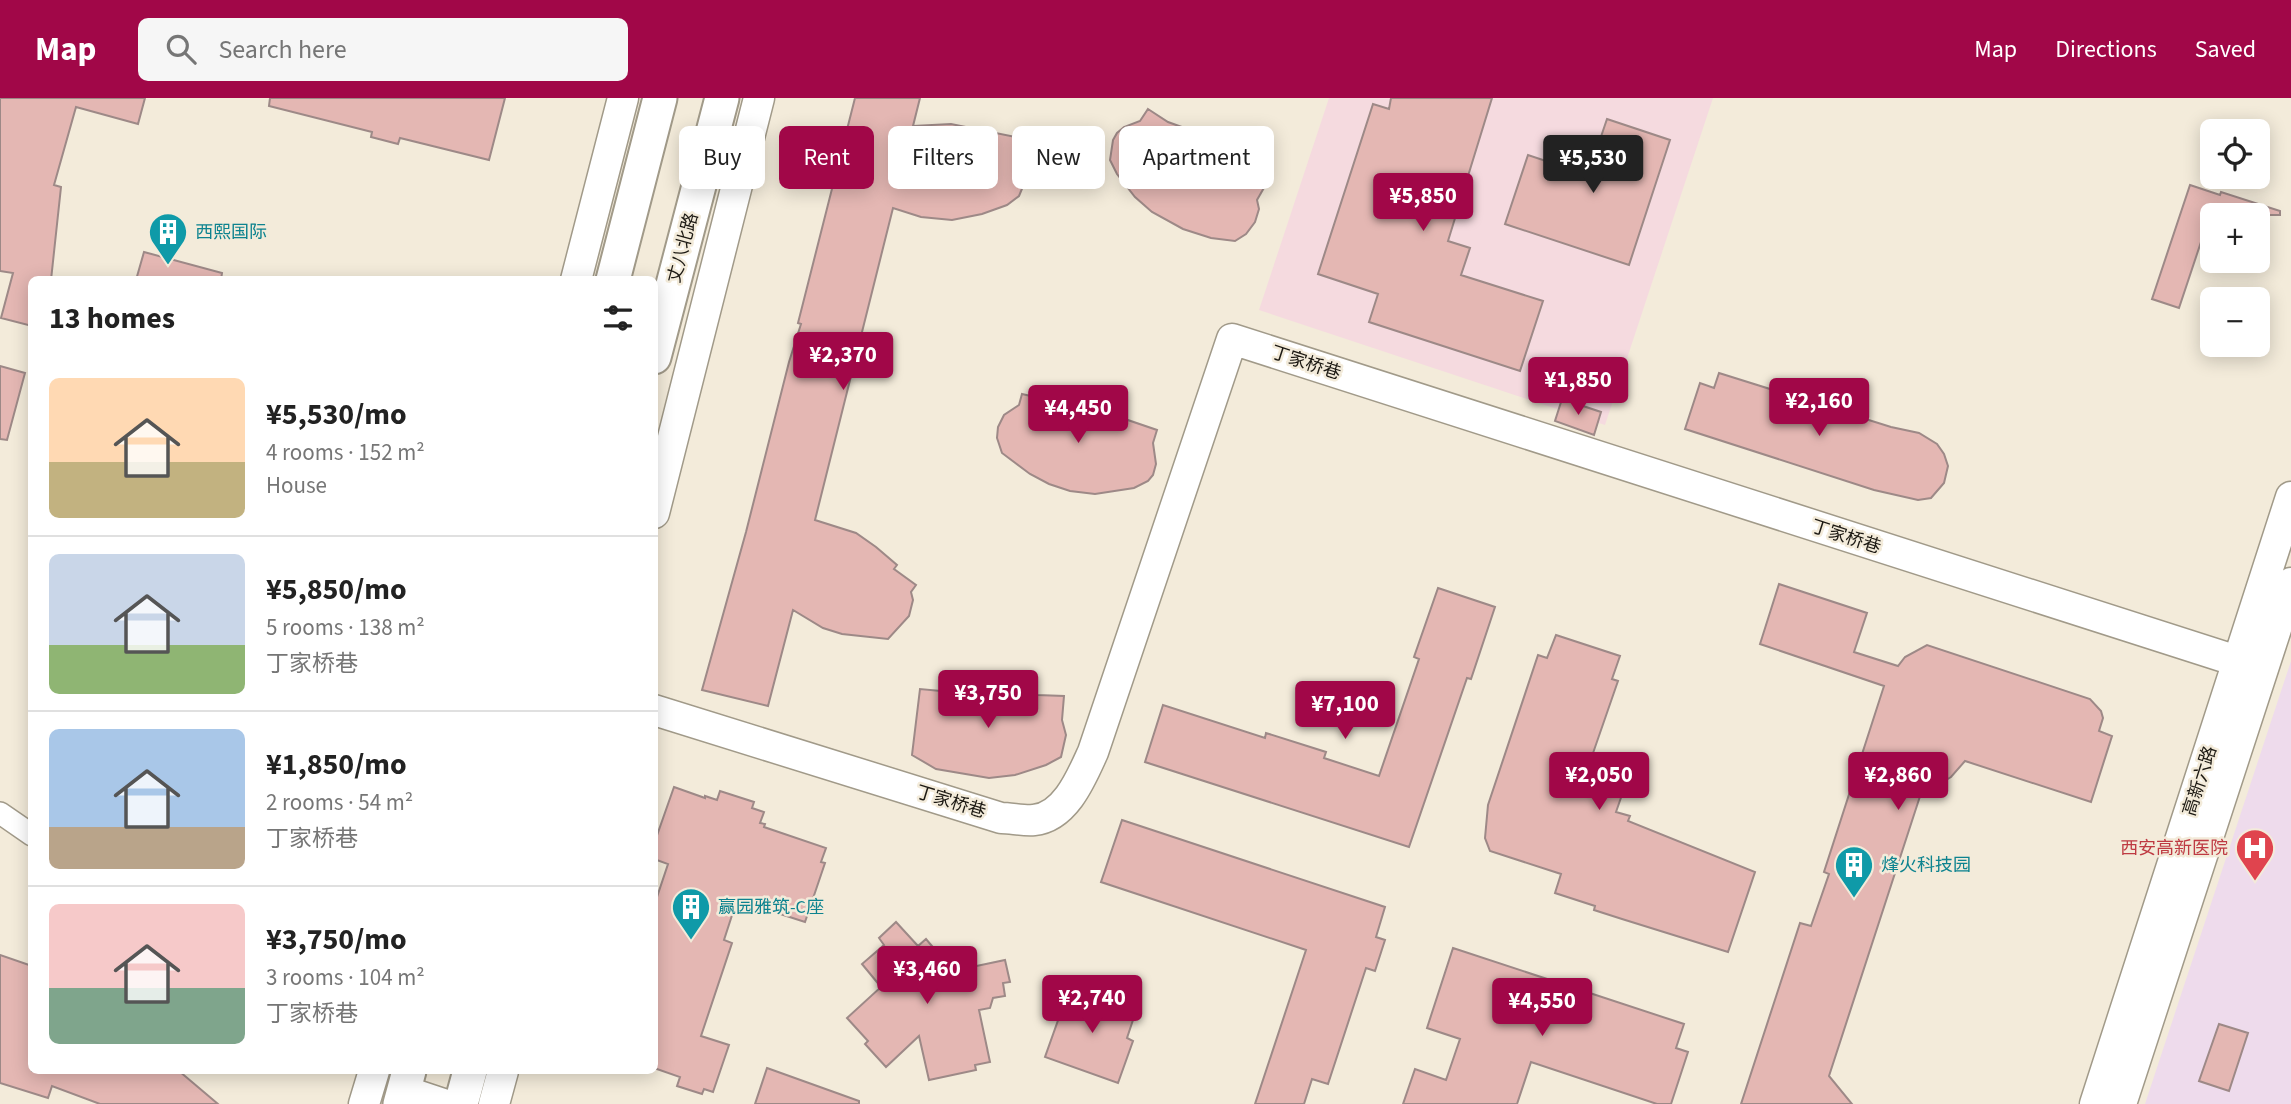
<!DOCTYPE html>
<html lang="en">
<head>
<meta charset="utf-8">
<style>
	:root { --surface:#fff; --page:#f6f6f6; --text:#222; --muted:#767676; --line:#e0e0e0; --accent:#a10748 }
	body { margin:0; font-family:"Source Sans 3","Noto Sans SC",sans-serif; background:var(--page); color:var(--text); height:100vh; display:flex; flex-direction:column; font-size:26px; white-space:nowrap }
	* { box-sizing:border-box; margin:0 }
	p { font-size:23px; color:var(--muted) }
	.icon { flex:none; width:38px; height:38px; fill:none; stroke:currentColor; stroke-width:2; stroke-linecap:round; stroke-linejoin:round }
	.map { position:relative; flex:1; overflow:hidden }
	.details { position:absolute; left:28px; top:178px; width:630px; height:798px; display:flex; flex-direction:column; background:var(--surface); border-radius:10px; box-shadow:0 4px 18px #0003 }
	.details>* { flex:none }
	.hud { position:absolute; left:679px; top:28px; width:665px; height:63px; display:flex; gap:14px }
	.controls { position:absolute; left:2200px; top:21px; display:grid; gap:14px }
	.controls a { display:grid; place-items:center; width:70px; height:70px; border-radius:10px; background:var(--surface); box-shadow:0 4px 18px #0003; font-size:35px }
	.price { position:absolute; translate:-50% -60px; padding:0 16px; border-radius:7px; background:var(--accent); color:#fff; font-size:23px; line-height:46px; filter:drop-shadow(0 2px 4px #0008) }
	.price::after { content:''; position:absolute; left:50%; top:42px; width:21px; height:16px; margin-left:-10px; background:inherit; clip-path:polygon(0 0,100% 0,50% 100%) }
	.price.current { background:#222; color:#fff }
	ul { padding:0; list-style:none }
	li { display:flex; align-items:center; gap:21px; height:175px; padding:0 21px }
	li+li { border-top:2px solid var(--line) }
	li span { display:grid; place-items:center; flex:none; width:196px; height:140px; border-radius:10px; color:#555 }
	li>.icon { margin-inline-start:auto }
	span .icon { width:84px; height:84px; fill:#fffc; stroke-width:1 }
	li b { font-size:30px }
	h2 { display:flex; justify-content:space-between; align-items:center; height:84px; padding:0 21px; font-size:30px }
	.chip { padding:0 24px; border-radius:10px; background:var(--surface); box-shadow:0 4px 18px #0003; font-size:24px; line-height:63px }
	.chip.current { background:var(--accent); color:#fff }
	header { display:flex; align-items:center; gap:42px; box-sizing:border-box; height:98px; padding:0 35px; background:var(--accent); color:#fff }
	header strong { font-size:33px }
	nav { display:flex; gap:38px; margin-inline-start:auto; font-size:24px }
	.search { width:490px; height:63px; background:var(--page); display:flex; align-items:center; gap:18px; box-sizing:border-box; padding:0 24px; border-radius:10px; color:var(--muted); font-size:26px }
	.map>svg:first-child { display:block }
</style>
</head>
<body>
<header>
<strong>Map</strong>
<div class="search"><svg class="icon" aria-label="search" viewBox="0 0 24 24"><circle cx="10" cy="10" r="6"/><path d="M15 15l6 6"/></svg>Search here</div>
<nav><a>Map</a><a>Directions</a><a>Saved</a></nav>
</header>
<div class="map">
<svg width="2291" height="1006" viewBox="0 0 2291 1006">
	<rect width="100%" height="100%" fill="#f3ebda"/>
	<path fill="#f5dadf" d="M 1329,0 L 1713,0 L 1605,327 L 1259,212 Z"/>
	<path fill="#eedbec" d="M 2291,563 L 2291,1006 L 2145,1006 Z"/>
	<path fill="#e4b7b3" stroke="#9d8987" stroke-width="2" d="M 0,0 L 145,0 L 138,26 L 76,9 L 54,87 L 61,89 L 51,182 L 32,182 L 32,228 L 1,220 L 13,175 L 0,173 Z
		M 270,0 L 505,0 L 489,62 L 400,40 L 398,46 L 371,39 L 372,34 L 269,8 Z
		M 855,0 L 920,0 L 913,28 L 951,26 L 1020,40 L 1018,53 L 1027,68 L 1026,81 L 1019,98 L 1007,107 L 982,116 L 952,122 L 921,119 L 893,110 L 815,422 L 856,435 L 876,449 L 897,467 L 894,471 L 916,487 L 911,494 L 913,502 L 909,518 L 888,541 L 842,536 L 823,530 L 793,512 L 768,608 L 702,592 L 746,434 L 789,264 L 801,226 L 798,225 Z
		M 1391,0 L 1492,0 L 1448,143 L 1470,150 L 1461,177 L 1543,203 L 1520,273 L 1369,224 L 1378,196 L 1318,176 L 1373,6 L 1389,11 Z
		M 1148,11 L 1168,24 L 1190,32 L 1212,43 L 1242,71 L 1265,88 L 1257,102 L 1259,111 L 1255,124 L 1246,136 L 1235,143 L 1211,140 L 1183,131 L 1152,114 L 1135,99 L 1117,76 L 1110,62 L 1113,42 L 1117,35 L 1124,29 L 1140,23 Z
		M 1607,21 L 1670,42 L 1629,167 L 1505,126 L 1528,57 L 1588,77 Z
		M 2190,87 L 2220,97 L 2221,94 L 2280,113 L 2280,117 L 2210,117 L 2179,210 L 2152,201 Z
		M 144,154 L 222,175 L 221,182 L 136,182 Z
		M 0,268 L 25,275 L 7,342 L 0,341 Z
		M 1719,275 L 1891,329 L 1919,335 L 1937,346 L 1944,356 L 1948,368 L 1944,385 L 1931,400 L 1918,402 L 1874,392 L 1685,331 L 1700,285 L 1714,290 Z
		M 1022,296 L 1057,304 L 1064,301 L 1091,305 L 1113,312 L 1122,320 L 1157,332 L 1153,345 L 1156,366 L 1153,377 L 1148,383 L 1134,390 L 1095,396 L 1070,393 L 1049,386 L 1030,376 L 1002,355 L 997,340 L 998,329 L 1004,317 L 1019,307 Z
		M 1562,301 L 1601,314 L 1594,337 L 1555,323 Z
		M 1779,486 L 1867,515 L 1854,554 L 1898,568 L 1905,559 L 1927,547 L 2090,601 L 2101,613 L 2103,620 L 2099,633 L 2112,638 L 2091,704 L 1965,663 L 1951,679 L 1939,686 L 1924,686 L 1829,978 L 1852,1006 L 1741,1006 L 1800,825 L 1811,828 L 1829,776 L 1824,774 L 1884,588 L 1760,546 Z
		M 1438,490 L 1495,509 L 1471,581 L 1467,580 L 1409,749 L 1145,664 L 1163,607 L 1265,640 L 1266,635 L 1326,654 L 1324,660 L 1379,678 L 1419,561 L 1414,559 Z
		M 1556,537 L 1620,558 L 1612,581 L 1618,583 L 1592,658 L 1631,671 L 1616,714 L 1630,718 L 1628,723 L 1755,774 L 1728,854 L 1622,821 L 1594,812 L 1595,808 L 1555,795 L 1561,776 L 1490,753 L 1485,740 L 1488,707 L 1538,557 L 1547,560 Z
		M 994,586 L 1037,597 L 1064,598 L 1062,622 L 1066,637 L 1061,659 L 1046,667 L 1015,677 L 989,680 L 936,671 L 912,657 L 920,591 L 941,593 L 966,587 Z
		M 674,689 L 705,700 L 705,698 L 717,702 L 720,693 L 754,704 L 752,710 L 764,714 L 760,725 L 765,726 L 764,729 L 826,750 L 821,764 L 825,765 L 805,824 L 737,802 L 724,842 L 732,845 L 701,938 L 729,947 L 713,994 L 704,991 L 702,996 L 677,988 L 680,979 L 654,970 L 654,808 L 668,766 L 654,761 L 654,746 Z
		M 1122,722 L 1385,809 L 1376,839 L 1385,842 L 1375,873 L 1366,870 L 1328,986 L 1312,981 L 1304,1006 L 1255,1006 L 1306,852 L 1101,784 Z
		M 896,824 L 918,848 L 926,841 L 953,873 L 1005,862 L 1010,884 L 1003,885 L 1005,898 L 993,900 L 990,910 L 979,912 L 990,964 L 975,967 L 976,972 L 929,982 L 919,938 L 886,969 L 865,946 L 868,943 L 847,920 L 881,889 L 862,866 L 884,847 L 879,840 Z
		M 1453,850 L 1684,926 L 1676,950 L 1688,954 L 1671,1006 L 1657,1006 L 1531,964 L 1517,1006 L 1403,1006 L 1415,971 L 1446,982 L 1460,941 L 1427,930 Z
		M 0,857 L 32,868 L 32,973 L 179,973 L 218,1006 L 100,1006 L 52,988 L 48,1000 L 0,985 Z
		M 1072,883 L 1097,892 L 1094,901 L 1135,916 L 1127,940 L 1133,943 L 1118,985 L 1045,959 Z
		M 2219,926 L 2248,935 L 2229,993 L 2199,983 Z
		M 767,970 L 859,1003 L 859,1006 L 755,1006 Z"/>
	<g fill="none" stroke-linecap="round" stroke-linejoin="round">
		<g stroke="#a19a89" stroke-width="24">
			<path id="street" d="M 0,715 L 32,737"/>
		</g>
		<g stroke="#a19a89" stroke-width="33">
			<path id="secondary" d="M 576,182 L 623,0
				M 654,415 L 759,0
				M 654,612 L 1001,720 C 1011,720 1024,723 1034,722 C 1066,719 1082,678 1093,654 L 1232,241 L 2262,571
				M 404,993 L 443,1006
				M 364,1006 L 374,973
				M 494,1006 L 503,973
				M 2095,1006 L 2291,399
				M 2121,1006 L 2291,485"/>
		</g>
		<g stroke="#a19a89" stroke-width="37">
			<path id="primary" d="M 613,182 L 660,0
				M 654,259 L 722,0
				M 400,1006 L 409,973
				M 461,1006 L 470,973"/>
		</g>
		<use href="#street" stroke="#fff" stroke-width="21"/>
		<use href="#secondary" stroke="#fff" stroke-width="30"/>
		<use href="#primary" stroke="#fff" stroke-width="33"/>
	</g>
	<defs>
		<g id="building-pin" transform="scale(2.0125)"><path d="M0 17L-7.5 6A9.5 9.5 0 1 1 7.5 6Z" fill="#0f9aa8" stroke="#f3ebda"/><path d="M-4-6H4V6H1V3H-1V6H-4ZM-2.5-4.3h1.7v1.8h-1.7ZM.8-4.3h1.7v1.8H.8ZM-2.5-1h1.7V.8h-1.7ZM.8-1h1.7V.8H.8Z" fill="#fff"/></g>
		<g id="hospital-pin" transform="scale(2.0125)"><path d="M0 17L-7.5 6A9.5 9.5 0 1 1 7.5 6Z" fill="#e0444e" stroke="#f3ebda"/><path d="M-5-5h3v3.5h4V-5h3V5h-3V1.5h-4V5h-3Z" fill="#fff"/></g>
	</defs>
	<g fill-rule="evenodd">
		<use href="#building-pin" x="168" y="134"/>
		<use href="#hospital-pin" x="2255" y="750"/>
		<use href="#building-pin" x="1854" y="767"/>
		<use href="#building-pin" x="691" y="809"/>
	</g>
	<g text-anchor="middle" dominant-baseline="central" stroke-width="5" stroke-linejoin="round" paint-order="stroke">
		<g font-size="18" fill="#0d838f" stroke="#f3ebda" text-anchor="start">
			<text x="195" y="134">西熙国际</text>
			<text x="1881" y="767">烽火科技园</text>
			<text x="718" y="809">赢园雅筑-C座</text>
		</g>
		<g font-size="18" fill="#1c1913" stroke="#f3ebda">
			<text transform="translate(683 150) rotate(-75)">丈八北路</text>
			<text transform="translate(1306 265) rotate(18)">丁家桥巷</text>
			<text transform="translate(1846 439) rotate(18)">丁家桥巷</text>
			<text transform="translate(2200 683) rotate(-72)">高新六路</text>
			<text transform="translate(951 704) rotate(17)">丁家桥巷</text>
		</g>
		<g font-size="18" fill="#be3a42" stroke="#f3ebda" text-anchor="end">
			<text x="2228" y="750">西安高新医院</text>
		</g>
	</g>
</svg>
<div class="controls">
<a><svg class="icon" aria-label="locate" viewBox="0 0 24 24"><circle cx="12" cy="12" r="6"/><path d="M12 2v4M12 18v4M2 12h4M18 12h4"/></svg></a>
<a>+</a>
<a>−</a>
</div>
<b class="price current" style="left:1593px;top:97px">¥5,530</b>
<b class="price" style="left:1423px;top:135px">¥5,850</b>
<b class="price" style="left:843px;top:294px">¥2,370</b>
<b class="price" style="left:1578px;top:319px">¥1,850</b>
<b class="price" style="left:1819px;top:340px">¥2,160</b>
<b class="price" style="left:1078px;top:347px">¥4,450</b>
<b class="price" style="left:988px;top:632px">¥3,750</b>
<b class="price" style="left:1345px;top:643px">¥7,100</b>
<b class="price" style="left:1599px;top:714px">¥2,050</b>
<b class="price" style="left:1898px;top:714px">¥2,860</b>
<b class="price" style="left:927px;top:908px">¥3,460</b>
<b class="price" style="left:1092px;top:937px">¥2,740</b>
<b class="price" style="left:1542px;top:940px">¥4,550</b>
<div class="hud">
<a class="chip">Buy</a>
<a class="chip current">Rent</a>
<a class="chip">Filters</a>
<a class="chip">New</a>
<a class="chip">Apartment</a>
</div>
<section class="details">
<h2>13 homes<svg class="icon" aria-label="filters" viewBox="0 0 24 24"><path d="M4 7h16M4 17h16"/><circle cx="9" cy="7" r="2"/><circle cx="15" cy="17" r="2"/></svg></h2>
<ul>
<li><span style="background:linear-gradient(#ffd9b3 60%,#c2b280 0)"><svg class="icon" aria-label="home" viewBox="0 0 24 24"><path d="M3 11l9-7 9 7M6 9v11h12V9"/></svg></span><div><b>¥5,530/mo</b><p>4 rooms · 152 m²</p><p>House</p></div></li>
<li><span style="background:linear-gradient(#c9d6e8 65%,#8fb573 0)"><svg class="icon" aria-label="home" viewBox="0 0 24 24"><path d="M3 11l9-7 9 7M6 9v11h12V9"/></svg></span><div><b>¥5,850/mo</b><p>5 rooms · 138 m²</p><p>丁家桥巷</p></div></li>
<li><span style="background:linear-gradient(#a9c7e8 70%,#b9a48a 0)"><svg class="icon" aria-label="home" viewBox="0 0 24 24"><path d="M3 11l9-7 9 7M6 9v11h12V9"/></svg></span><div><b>¥1,850/mo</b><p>2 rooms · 54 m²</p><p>丁家桥巷</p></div></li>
<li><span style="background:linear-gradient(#f6c9c9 60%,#7fa58c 0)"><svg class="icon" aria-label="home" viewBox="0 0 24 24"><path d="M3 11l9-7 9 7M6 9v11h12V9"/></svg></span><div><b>¥3,750/mo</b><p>3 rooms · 104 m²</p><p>丁家桥巷</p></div></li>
</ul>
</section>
</div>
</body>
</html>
